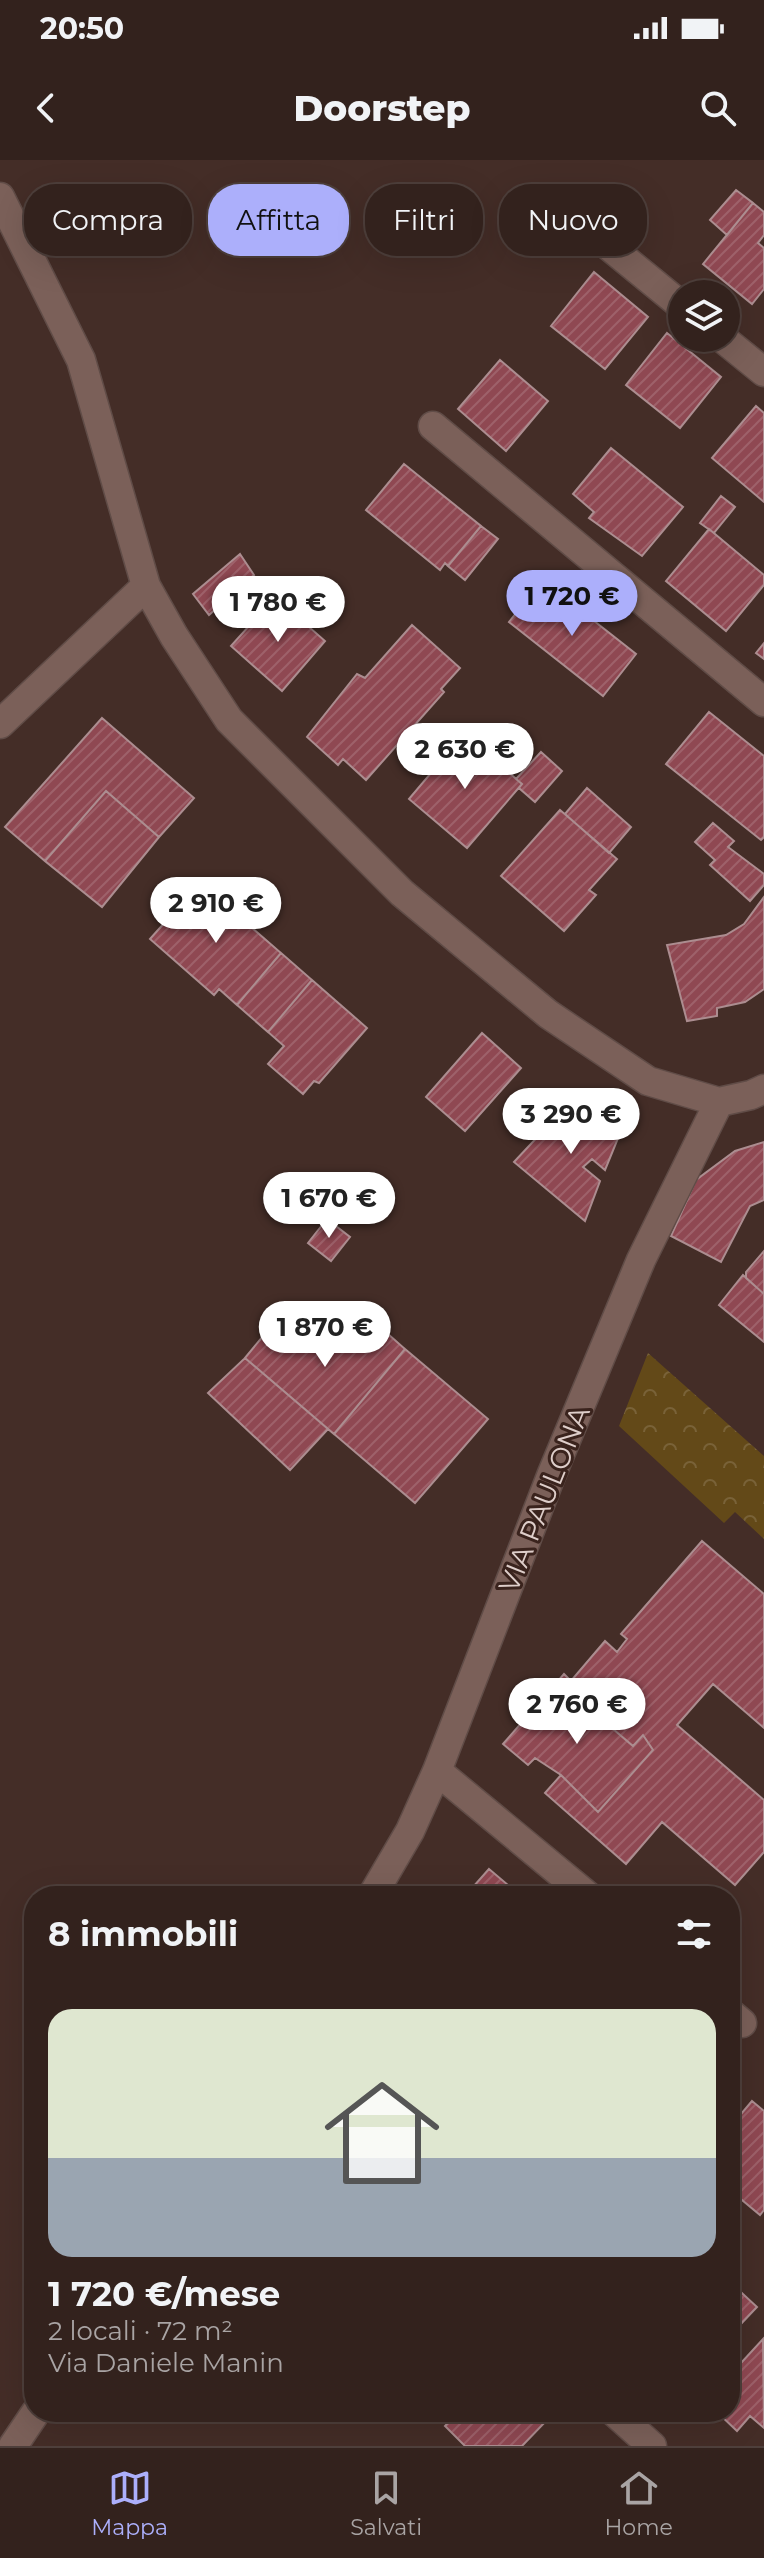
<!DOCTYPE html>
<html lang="it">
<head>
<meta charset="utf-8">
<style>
	:root { --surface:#33221d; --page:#3b2a26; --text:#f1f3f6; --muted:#a9a4a4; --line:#4e3f3b; --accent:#acaffb }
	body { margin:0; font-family:Montserrat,sans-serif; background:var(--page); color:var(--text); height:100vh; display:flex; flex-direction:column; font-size:30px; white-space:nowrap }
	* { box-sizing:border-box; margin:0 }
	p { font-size:26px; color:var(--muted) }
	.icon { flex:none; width:44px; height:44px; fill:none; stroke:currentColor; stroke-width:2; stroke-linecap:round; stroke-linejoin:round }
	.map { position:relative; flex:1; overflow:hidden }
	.drawer { position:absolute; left:24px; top:1726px; width:716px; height:536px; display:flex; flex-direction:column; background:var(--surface); border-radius:32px; box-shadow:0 8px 32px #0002,0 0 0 2px var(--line) }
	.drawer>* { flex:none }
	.banner { position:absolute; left:24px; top:24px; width:716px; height:72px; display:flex; gap:16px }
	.controls { position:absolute; left:668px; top:120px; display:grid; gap:16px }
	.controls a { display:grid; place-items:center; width:72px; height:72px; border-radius:50%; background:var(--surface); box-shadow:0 8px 32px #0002,0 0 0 2px var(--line); font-size:40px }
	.price { position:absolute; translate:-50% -68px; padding:0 18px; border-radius:28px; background:#fff; color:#222; font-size:26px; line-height:52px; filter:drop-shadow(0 2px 4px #0008) }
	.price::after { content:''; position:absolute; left:50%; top:48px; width:24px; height:18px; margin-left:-12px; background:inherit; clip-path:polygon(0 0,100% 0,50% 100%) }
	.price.active { background:var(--accent); color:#111 }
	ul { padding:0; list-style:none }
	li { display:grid; align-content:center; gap:16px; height:424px; padding:0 24px }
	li+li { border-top:2px solid var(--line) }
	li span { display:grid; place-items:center; height:248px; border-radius:24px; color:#555 }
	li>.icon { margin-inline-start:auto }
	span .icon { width:144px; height:144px; fill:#fffc; stroke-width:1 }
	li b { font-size:34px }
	h2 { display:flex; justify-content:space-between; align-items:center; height:96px; padding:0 24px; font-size:34px }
	.chip { padding:0 28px; border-radius:32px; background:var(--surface); box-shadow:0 8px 32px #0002,0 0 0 2px var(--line); font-size:28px; line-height:72px }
	.chip.active { background:var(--accent); color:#111 }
	.status { display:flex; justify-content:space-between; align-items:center; height:56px; padding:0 40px; background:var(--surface); direction:ltr }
	.status svg { height:22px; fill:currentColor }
	header { display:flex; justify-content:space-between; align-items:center; height:104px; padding:0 24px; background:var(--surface); font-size:36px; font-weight:800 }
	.tab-bar { display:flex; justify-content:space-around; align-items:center; height:112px; border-top:2px solid var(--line); background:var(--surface); font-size:22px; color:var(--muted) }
	.tab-bar a { display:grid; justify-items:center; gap:4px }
	.tab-bar .active { color:var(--accent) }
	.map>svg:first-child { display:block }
</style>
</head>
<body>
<div class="status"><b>20:50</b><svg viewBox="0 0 49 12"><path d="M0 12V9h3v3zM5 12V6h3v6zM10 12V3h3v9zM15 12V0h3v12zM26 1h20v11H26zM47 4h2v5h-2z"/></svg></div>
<header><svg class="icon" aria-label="back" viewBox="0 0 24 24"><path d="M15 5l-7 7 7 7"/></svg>Doorstep<svg class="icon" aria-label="search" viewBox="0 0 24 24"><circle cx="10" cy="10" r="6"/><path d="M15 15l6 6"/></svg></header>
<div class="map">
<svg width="764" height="2286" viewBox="0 0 764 2286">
	<defs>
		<pattern id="forest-crowns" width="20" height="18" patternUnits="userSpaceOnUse" patternTransform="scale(2)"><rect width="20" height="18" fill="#634918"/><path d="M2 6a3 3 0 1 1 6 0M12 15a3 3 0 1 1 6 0" fill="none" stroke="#796238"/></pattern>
		<pattern id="building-hatch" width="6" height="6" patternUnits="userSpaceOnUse" patternTransform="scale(2)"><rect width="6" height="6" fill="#8f4852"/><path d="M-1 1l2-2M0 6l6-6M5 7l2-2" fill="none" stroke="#9e616a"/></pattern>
	</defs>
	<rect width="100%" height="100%" fill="#442d27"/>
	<path fill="url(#forest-crowns)" d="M 648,1193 L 764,1296 L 764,1379 L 735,1352 L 724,1363 L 619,1266 Z"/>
	<path fill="url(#building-hatch)" stroke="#ac8d90" stroke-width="2" d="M 736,30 L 753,43 L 727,75 L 710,60 Z
		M 753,43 L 764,52 L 764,75 L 758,83 L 764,88 L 764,129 L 752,144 L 703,104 Z
		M 594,112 L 648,157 L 605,209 L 551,166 Z
		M 667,173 L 721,217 L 680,268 L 626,225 Z
		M 500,200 L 548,241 L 506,291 L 458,249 Z
		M 756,246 L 764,253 L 764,342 L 712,298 Z
		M 611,288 L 683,347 L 642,396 L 589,358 L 594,352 L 573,334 Z
		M 404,304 L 481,366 L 448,406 L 445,403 L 440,410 L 366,350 Z
		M 721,336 L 735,347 L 714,373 L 700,363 Z
		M 481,366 L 498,379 L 465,420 L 448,406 Z
		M 709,369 L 764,415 L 764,425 L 726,471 L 666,421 Z
		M 240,394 L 254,415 L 209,455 L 193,434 Z
		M 542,420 L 636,494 L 603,536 L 509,462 Z
		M 275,437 L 325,481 L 282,531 L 231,486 Z
		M 412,465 L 460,508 L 441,529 L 444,532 L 366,620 L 343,599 L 338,605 L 307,577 L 357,514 L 365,518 Z
		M 764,483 L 764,499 L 756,493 Z
		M 709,552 L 764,596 L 764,677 L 761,680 L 666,604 Z
		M 102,558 L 194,638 L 159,677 L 106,631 L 45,701 L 5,667 Z
		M 464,574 L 522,624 L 467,688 L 409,639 Z
		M 541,592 L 562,611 L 535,642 L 519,628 L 522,624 L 516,619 Z
		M 587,628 L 631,667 L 609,693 L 565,654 Z
		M 106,631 L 159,677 L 102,747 L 45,701 Z
		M 560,650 L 617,699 L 589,730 L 596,735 L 564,771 L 501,716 Z
		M 713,663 L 734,681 L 728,687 L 764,714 L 764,725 L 750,741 L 710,705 L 715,700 L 695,682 Z
		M 200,723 L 281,793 L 237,845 L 219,829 L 214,835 L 150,779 Z
		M 764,737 L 764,829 L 745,842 L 717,848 L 717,856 L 687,861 L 667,785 L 726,775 L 744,764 Z
		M 281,793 L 312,820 L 268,872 L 237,845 Z
		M 312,820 L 367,868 L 319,923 L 314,921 L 303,934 L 268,904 L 284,886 L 268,872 Z
		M 482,873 L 521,908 L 465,971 L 426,937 Z
		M 573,939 L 621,971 L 605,1010 L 592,999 L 583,1007 L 600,1021 L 585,1061 L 514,1002 Z
		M 764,982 L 764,1040 L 750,1046 L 721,1102 L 671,1076 L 696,1020 L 735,991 Z
		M 327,1059 L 350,1077 L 331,1101 L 308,1083 Z
		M 764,1091 L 764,1134 L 746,1118 L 746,1112 Z
		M 743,1115 L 764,1134 L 764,1182 L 719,1145 Z
		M 277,1159 L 312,1189 L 337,1160 L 365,1184 L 380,1167 L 405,1189 L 334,1274 L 245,1198 Z
		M 405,1189 L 488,1259 L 415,1343 L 334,1274 Z
		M 245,1198 L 328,1269 L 290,1310 L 208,1233 Z
		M 702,1381 L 764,1434 L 764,1568 L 713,1524 L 677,1565 L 764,1640 L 764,1692 L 735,1725 L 662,1662 L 626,1704 L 545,1633 L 561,1615 L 598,1652 L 653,1590 L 643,1575 L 633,1586 L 565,1528 L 605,1481 L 617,1492 L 627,1479 L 621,1474 Z
		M 564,1514 L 571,1521 L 565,1528 L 633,1586 L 643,1575 L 653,1590 L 598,1652 L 561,1615 L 535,1598 L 528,1605 L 503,1584 Z
		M 489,1709 L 521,1736 L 465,1736 Z
		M 752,1941 L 764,1951 L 764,2050 L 760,2055 L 730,2030 L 730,1967 Z
		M 730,2122 L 757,2147 L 737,2168 L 730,2162 Z
		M 763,2179 L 764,2268 L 750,2256 L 737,2271 L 717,2252 L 730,2252 L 730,2215 Z
		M 458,2252 L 541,2252 L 548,2259 L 522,2286 L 465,2286 L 445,2266 Z"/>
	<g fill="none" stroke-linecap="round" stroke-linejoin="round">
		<g stroke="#604c47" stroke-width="31">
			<path id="minor" d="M 0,37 L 81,200 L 146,426 L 174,476 L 229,560 L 402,733 L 548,854 L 648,921 L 719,942 L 751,935 L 764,929
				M 605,83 L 682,146
				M 722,178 L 764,212
				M 433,266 L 764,542
				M 0,564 L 146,426
				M 437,1611 L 588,1736
				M 372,1736 L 410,1671 L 437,1611 L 551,1316 L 641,1100 L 719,942
				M 730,1853 L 742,1863
				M 614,2252 L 652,2286
				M 13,2286 L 36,2252"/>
		</g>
		<use href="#minor" stroke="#7b6059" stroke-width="28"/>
	</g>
	<g text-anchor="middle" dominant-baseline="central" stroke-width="6" stroke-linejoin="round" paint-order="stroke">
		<g font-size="28" fill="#dececa" stroke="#3a231d">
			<text transform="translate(544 1339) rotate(-68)">VIA PAULONA</text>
		</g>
	</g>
</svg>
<div class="controls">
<a><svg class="icon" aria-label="layers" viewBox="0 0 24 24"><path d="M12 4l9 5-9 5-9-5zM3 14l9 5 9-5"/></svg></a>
</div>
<b class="price active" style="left:572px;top:478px">1 720 €</b>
<b class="price" style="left:278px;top:484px">1 780 €</b>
<b class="price" style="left:465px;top:631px">2 630 €</b>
<b class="price" style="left:216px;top:785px">2 910 €</b>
<b class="price" style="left:571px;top:996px">3 290 €</b>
<b class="price" style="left:329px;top:1080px">1 670 €</b>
<b class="price" style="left:325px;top:1209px">1 870 €</b>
<b class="price" style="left:577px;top:1586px">2 760 €</b>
<div class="banner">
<a class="chip">Compra</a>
<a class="chip active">Affitta</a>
<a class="chip">Filtri</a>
<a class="chip">Nuovo</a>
</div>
<section class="drawer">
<h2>8 immobili<svg class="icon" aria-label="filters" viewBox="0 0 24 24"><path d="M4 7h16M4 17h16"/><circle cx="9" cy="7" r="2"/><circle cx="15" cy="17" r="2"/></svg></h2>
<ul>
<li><span style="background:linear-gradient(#dfe7d0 60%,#9aa5b1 0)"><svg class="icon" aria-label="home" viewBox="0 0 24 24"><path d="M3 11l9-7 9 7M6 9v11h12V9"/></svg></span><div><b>1 720 €/mese</b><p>2 locali · 72 m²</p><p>Via Daniele Manin</p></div></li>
</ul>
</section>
</div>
<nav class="tab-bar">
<a class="active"><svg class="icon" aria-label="map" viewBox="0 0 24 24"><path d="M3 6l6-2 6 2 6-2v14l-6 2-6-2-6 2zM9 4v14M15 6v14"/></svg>Mappa</a>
<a><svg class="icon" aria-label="saved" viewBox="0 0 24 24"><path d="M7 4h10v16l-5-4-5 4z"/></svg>Salvati</a>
<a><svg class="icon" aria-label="home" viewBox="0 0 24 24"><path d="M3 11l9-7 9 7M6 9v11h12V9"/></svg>Home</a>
</nav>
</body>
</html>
